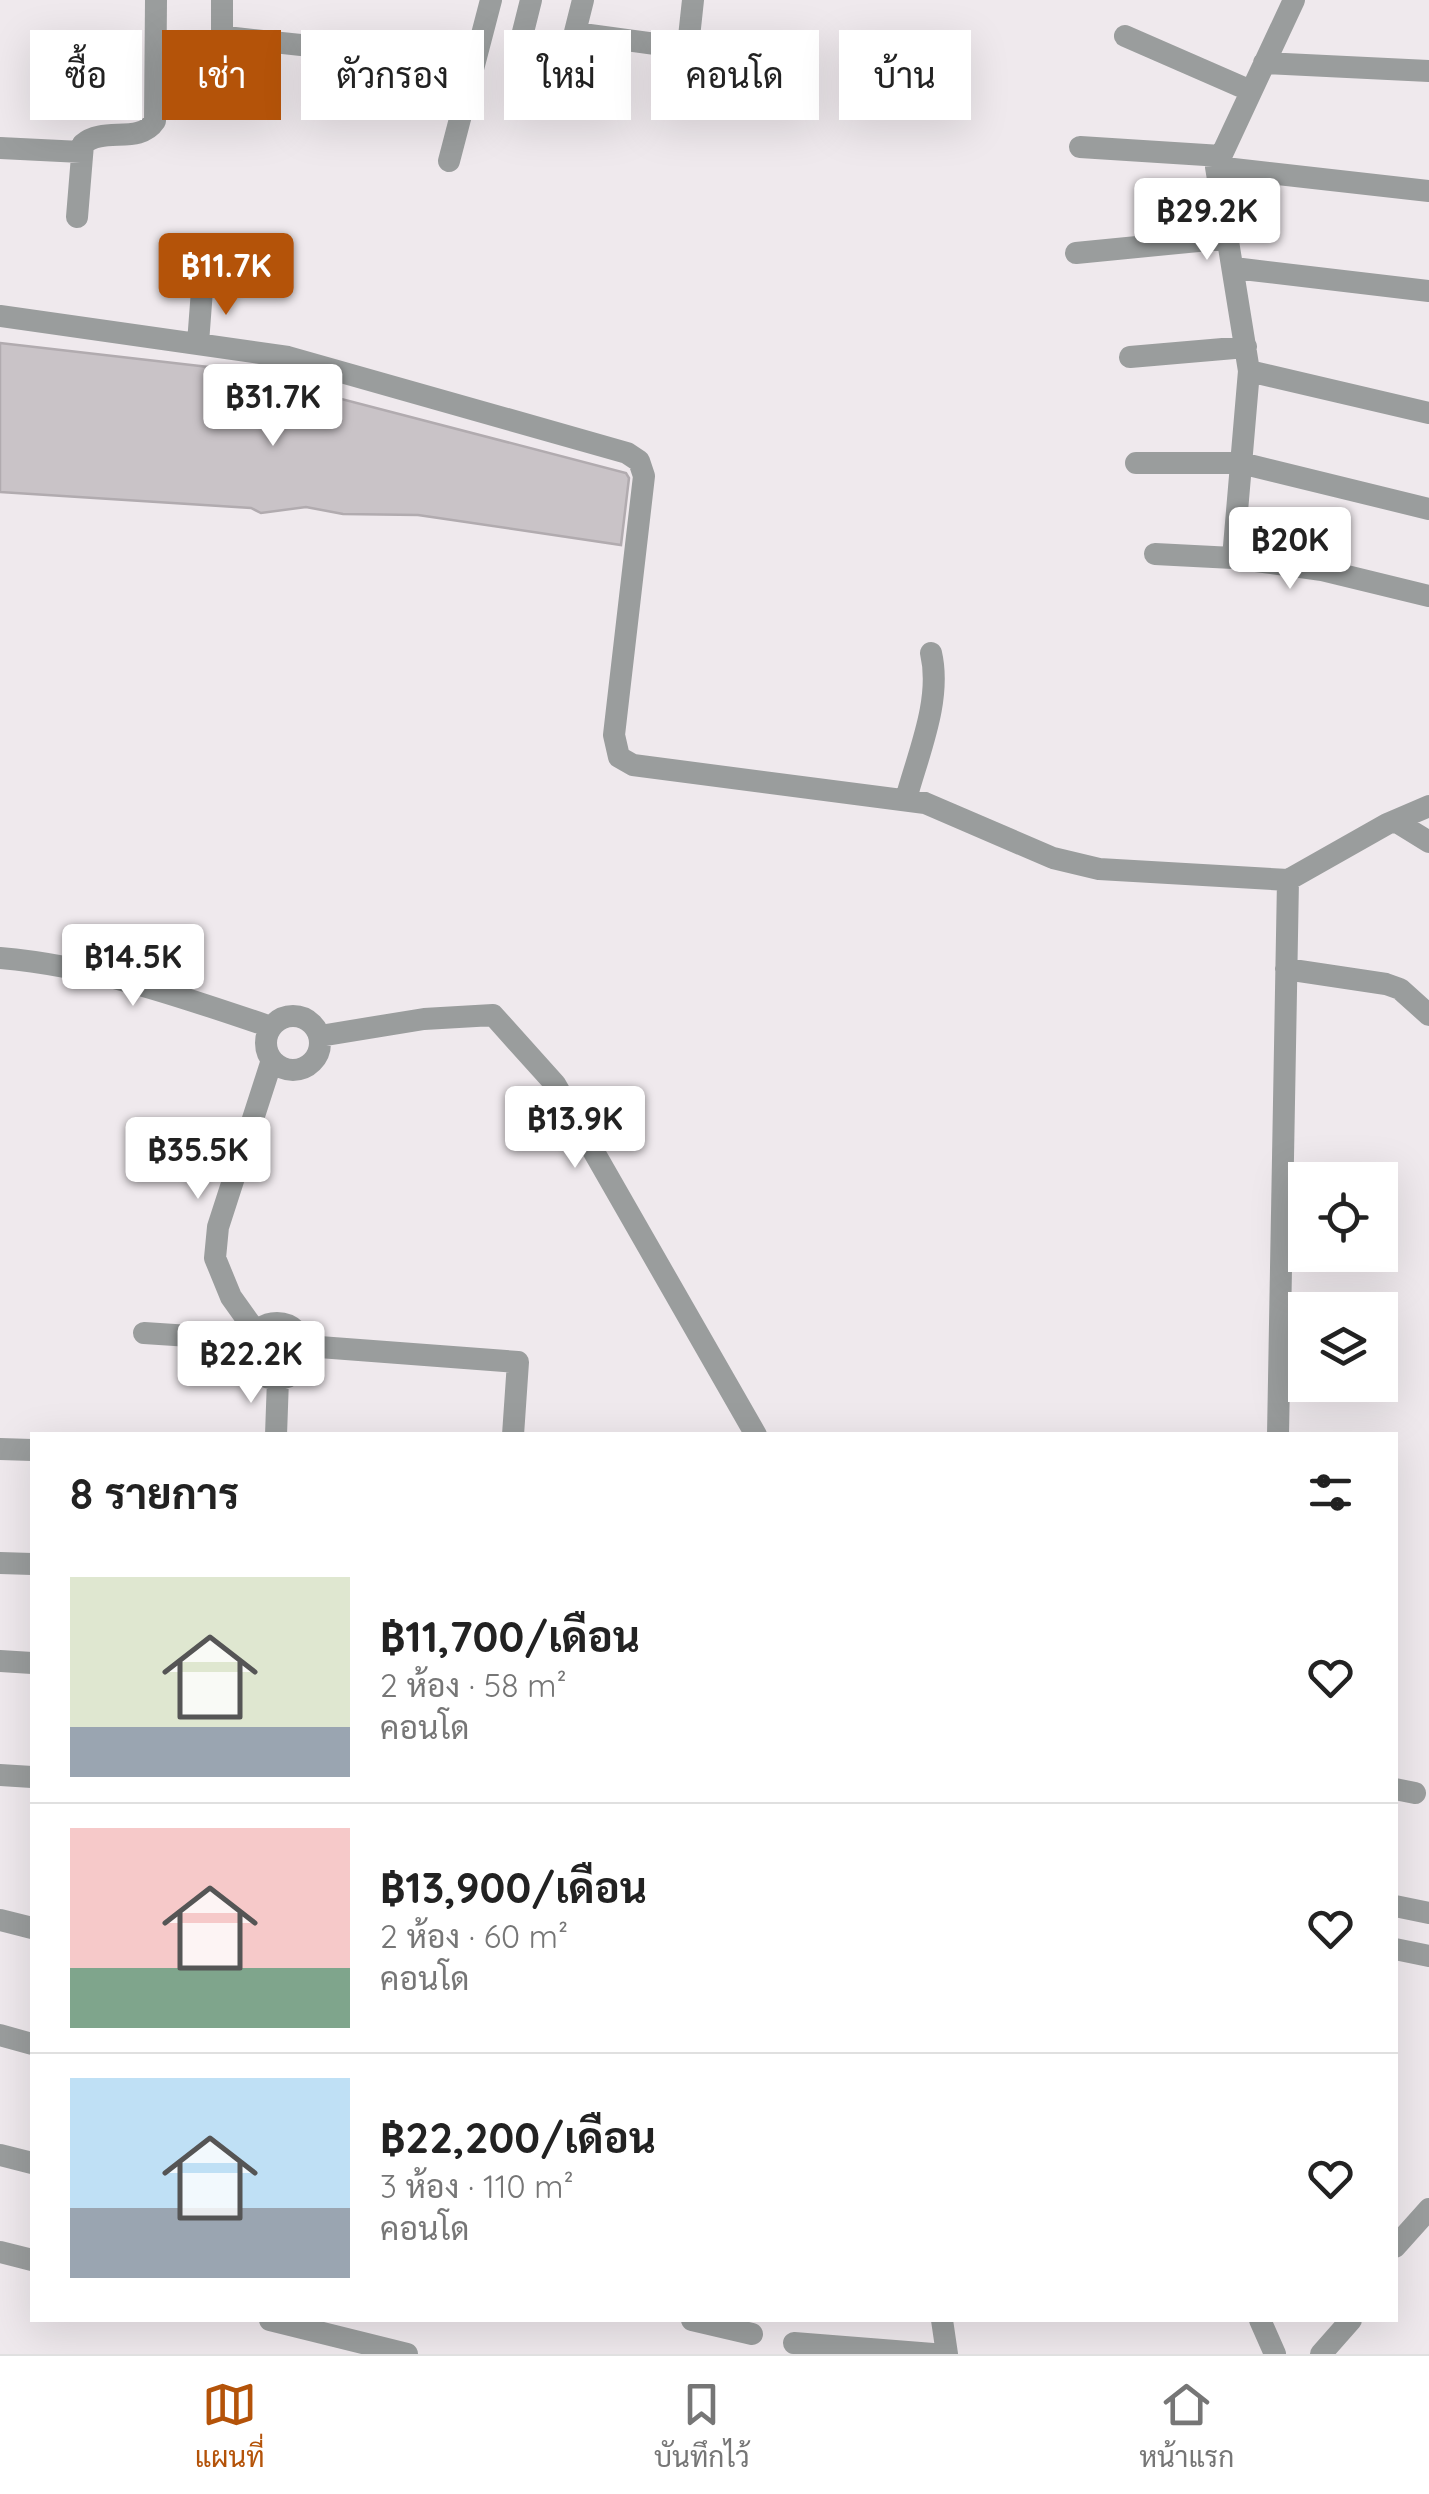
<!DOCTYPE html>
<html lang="th">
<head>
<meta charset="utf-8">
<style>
	:root { --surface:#fff; --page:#f2f2f2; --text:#222; --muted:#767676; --line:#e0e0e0; --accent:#b45309 }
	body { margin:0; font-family:Quicksand,Sarabun,sans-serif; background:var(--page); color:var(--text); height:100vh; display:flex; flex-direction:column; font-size:38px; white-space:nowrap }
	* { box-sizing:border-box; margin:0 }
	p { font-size:32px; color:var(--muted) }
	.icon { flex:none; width:55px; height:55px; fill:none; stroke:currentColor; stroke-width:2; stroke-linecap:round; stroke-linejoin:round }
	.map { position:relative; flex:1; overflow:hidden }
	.side { position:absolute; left:30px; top:1432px; width:1368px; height:890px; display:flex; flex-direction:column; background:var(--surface); border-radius:0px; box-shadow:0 10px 40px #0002 }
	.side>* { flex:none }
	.banner { position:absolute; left:30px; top:30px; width:1370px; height:90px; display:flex; gap:20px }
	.controls { position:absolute; left:1288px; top:1162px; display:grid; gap:20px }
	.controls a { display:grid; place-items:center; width:110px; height:110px; border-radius:0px; background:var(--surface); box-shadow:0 10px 40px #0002; font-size:50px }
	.price { position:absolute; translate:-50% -85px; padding:0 22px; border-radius:10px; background:#fff; color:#222; font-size:32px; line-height:65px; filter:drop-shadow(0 2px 5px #0008) }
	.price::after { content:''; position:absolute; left:50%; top:60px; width:30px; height:22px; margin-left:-15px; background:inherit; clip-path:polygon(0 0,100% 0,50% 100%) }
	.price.active { background:var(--accent); color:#fff }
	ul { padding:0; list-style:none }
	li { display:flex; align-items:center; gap:30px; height:250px; padding:0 40px }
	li+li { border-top:2px solid var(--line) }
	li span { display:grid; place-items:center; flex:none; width:280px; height:200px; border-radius:0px; color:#555 }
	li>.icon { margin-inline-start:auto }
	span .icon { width:120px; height:120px; fill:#fffc; stroke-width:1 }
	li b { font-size:42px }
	h2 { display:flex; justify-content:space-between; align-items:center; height:120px; padding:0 40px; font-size:42px }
	.tag { padding:0 35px; border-radius:0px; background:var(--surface); box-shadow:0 10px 40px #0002; font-size:35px; line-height:90px }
	.tag.active { background:var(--accent); color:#fff }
	.menu { display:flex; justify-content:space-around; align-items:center; height:140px; border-top:2px solid var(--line); background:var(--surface); font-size:28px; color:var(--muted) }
	.menu a { display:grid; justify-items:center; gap:5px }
	.menu .active { color:var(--accent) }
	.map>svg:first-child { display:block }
</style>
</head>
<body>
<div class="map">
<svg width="1429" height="2354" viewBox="0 0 1429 2354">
	<rect width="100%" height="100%" fill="#efe9ed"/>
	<path fill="#c9c3c7" stroke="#b1abaf" stroke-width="2.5" d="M 0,343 L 226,369 L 626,473 L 629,478 L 621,545 L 418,515 L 343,514 L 306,507 L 261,513 L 251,508 L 0,492 Z"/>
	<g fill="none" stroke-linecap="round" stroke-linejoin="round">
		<path stroke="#9a9d9d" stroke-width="22" d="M 222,0 L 222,31 L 226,37 L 329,48 L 341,57 L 340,66
			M 531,0 L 521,40 L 520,66 L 555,76 L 566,68 L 583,0
			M 575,33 L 663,45 L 682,45 L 689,37 L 693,0
			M 1125,36 L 1251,91
			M 1264,63 L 1429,71
			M 1080,147 L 1221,156
			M 0,148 L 81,152
			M 449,161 L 491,0
			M 1216,167 L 1429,191
			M 77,217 L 83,144 C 104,126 139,145 155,121 L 156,0
			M 1076,253 L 1229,238
			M 1234,268 L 1429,291
			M 0,316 L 288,357 L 627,453 L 639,461 L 644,476 L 614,735 L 619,757 L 633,765 L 925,803 L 1053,858 L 1099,869 L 1288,880 L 1387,824 L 1429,806
			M 198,343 L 202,290
			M 1130,357 L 1246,347
			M 1249,371 L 1429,413
			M 1136,463 L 1241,463 L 1429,509
			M 1155,554 L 1233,558 L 1322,570 L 1429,596
			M 1233,558 L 1249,371 L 1216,167 L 1294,0
			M 906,799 C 918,754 942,700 931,653
			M 1395,821 L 1429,842
			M 0,958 C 94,966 183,997 271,1027
			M 1286,969 L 1386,984 L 1400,989 L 1429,1015
			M266 1043a27 27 0 1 1 54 0a27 27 0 1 1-54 0Z
			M 320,1036 L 424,1019 L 493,1015 L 555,1084 L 756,1435
			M249 1351a28 28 0 1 1 56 0a28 28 0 1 1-56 0Z
			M 256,1332 L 231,1297 L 215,1258 L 218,1227 L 272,1060
			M 144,1333 L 251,1340
			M 306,1346 L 518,1362 L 513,1435
			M 276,1435 L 278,1379
			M 1278,1435 L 1288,880
			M 0,1449 L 32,1450
			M 0,1563 L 32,1564
			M 0,1661 L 32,1663
			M 0,1775 L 32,1777
			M 1395,1789 L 1415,1793
			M 1395,1906 L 1429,1913
			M 0,1920 L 32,1928
			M 1395,1949 L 1429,1956
			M 0,2035 L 32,2044
			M 0,2155 L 32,2163
			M 1395,2247 L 1429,2209
			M 0,2252 L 32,2260
			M 270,2320 L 407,2354
			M 692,2320 L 752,2334
			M 942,2320 L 947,2354
			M 1260,2320 L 1275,2354
			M 794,2343 L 933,2354
			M 1321,2354 L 1351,2320"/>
	</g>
</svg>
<div class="controls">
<a><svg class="icon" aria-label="locate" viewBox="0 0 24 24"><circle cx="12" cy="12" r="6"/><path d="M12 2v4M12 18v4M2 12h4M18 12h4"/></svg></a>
<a><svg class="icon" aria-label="layers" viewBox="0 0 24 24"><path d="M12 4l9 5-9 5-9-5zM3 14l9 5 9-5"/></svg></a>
</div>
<b class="price" style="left:1207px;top:263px">฿29.2K</b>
<b class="price active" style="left:226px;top:318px">฿11.7K</b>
<b class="price" style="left:273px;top:449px">฿31.7K</b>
<b class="price" style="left:1290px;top:592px">฿20K</b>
<b class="price" style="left:133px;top:1009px">฿14.5K</b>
<b class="price" style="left:575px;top:1171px">฿13.9K</b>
<b class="price" style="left:198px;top:1202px">฿35.5K</b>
<b class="price" style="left:251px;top:1406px">฿22.2K</b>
<div class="banner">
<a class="tag">ซื้อ</a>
<a class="tag active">เช่า</a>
<a class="tag">ตัวกรอง</a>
<a class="tag">ใหม่</a>
<a class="tag">คอนโด</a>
<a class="tag">บ้าน</a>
</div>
<section class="side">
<h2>8 รายการ<svg class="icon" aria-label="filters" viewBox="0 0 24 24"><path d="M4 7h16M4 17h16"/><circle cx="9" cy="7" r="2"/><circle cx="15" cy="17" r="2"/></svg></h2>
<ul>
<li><span style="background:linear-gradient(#dfe7d0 75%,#9aa5b1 0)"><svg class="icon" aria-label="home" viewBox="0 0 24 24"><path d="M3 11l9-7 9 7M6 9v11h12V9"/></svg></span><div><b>฿11,700/เดือน</b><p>2 ห้อง · 58 m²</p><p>คอนโด</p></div><svg class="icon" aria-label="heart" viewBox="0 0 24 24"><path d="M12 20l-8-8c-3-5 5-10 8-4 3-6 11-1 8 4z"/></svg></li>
<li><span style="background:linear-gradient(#f6c9c9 70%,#7fa58c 0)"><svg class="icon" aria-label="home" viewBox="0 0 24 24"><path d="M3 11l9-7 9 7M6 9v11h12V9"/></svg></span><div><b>฿13,900/เดือน</b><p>2 ห้อง · 60 m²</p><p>คอนโด</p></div><svg class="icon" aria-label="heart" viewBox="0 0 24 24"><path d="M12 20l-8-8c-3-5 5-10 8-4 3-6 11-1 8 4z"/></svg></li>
<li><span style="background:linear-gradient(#bfe0f5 65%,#9aa5b1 0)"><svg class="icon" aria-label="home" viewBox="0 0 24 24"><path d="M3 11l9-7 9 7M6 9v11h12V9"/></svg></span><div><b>฿22,200/เดือน</b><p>3 ห้อง · 110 m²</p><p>คอนโด</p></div><svg class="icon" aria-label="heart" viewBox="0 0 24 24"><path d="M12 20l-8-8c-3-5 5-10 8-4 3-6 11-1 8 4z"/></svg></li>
</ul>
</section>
</div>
<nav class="menu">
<a class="active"><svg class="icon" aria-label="map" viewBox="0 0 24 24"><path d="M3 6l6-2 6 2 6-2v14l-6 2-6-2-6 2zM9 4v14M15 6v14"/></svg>แผนที่</a>
<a><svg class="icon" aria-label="saved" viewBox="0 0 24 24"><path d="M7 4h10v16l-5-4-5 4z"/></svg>บันทึกไว้</a>
<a><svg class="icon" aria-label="home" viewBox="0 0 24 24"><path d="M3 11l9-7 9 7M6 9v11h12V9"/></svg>หน้าแรก</a>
</nav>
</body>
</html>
